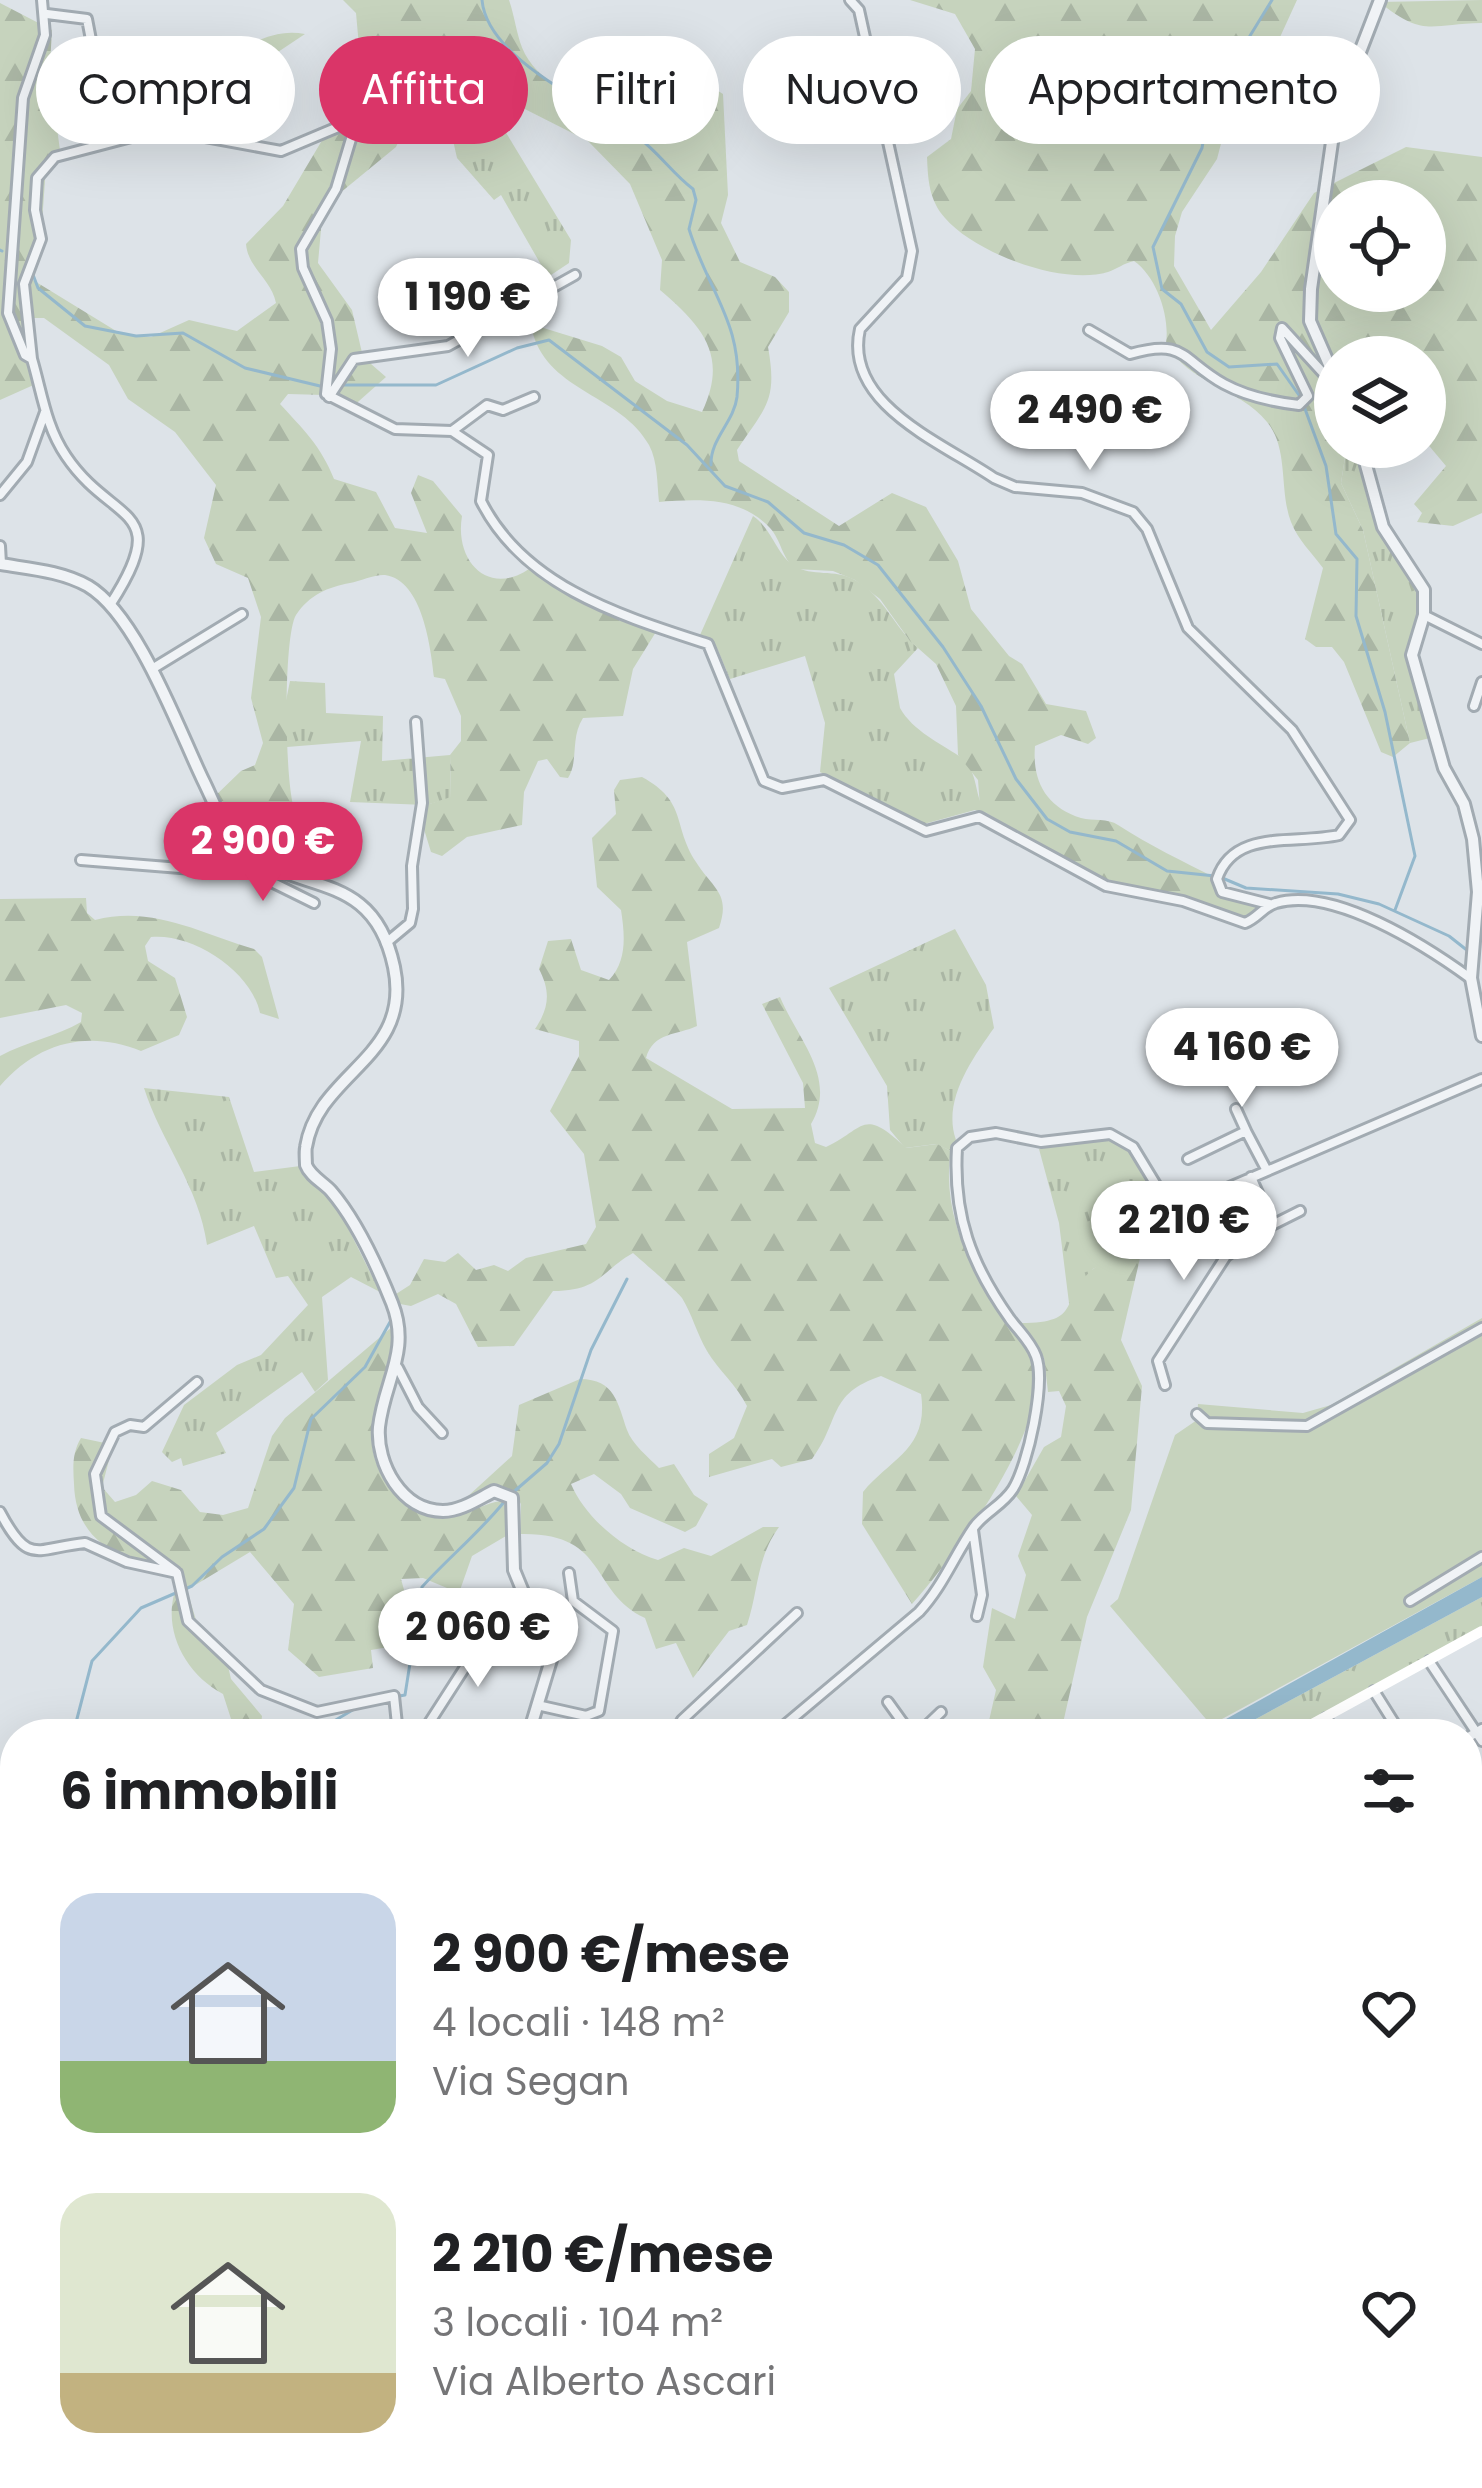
<!DOCTYPE html>
<html lang="it">
<head>
<meta charset="utf-8">
<style>
	:root { --surface:#fff; --page:#f2f2f2; --text:#202124; --muted:#757577; --accent:#da3568 }
	body { margin:0; font-family:Poppins,sans-serif; background:var(--page); color:var(--text); height:100vh; display:flex; flex-direction:column; font-size:45px; white-space:nowrap }
	* { box-sizing:border-box; margin:0 }
	p { font-size:39px; color:var(--muted) }
	.icon { flex:none; width:66px; height:66px; fill:none; stroke:currentColor; stroke-width:2; stroke-linecap:round; stroke-linejoin:round }
	.map { position:relative; flex:1; overflow:hidden }
	.panel { position:absolute; left:0px; top:1719px; width:1482px; height:771px; display:flex; flex-direction:column; background:var(--surface); border-radius:48px 48px 0 0; box-shadow:0 12px 48px #0002 }
	.panel>* { flex:none }
	.guide { position:absolute; left:36px; top:36px; width:1410px; height:108px; display:flex; gap:24px }
	.buttons { position:absolute; left:1314px; top:180px; display:grid; gap:24px }
	.buttons a { display:grid; place-items:center; width:132px; height:132px; border-radius:50%; background:var(--surface); box-shadow:0 12px 48px #0002; font-size:60px }
	.price { position:absolute; translate:-50% -102px; padding:0 27px; border-radius:42px; background:#fff; color:#222; font-size:39px; line-height:78px; filter:drop-shadow(0 3px 6px #0008) }
	.price::after { content:''; position:absolute; left:50%; top:72px; width:36px; height:27px; margin-left:-18px; background:inherit; clip-path:polygon(0 0,100% 0,50% 100%) }
	.price.active { background:var(--accent); color:#fff }
	ul { padding:0; list-style:none }
	li { display:flex; align-items:center; gap:36px; height:300px; padding:0 60px }
	li span { display:grid; place-items:center; flex:none; width:336px; height:240px; border-radius:36px; color:#555 }
	li>.icon { margin-inline-start:auto }
	span .icon { width:144px; height:144px; fill:#fffc; stroke-width:1 }
	li b { font-size:51px }
	h2 { display:flex; justify-content:space-between; align-items:center; height:144px; padding:0 60px; font-size:51px }
	.chip { padding:0 42px; border-radius:54px; background:var(--surface); box-shadow:0 12px 48px #0002; font-size:42px; line-height:108px }
	.chip.active { background:var(--accent); color:#fff }
	.map>svg:first-child { display:block }
</style>
</head>
<body>
<div class="map">
<svg width="1482" height="2488" viewBox="0 0 1482 2488">
	<defs>
		<pattern id="industrial-grid" width="8" height="8" patternUnits="userSpaceOnUse" patternTransform="scale(3)"><rect width="8" height="8" fill="#cbd3db"/><path d="M0 4h8M4 0v8" fill="none" stroke="#aeb6bd"/></pattern>
		<pattern id="grass-tufts" width="24" height="20" patternUnits="userSpaceOnUse" patternTransform="scale(3)"><rect width="24" height="20" fill="#c6d3bd"/><path d="M3 7l-1-3M5 7V3M7 7l1-3M15 17l-1-3M17 17v-4M19 17l1-3" fill="none" stroke="#aab6a4"/></pattern>
		<pattern id="forest-firs" width="22" height="20" patternUnits="userSpaceOnUse" patternTransform="scale(3)"><rect width="22" height="20" fill="#c6d3bd"/><path d="M5 1l3.5 6h-7zM16 11l3.5 6h-7z" fill="#aab6a4"/></pattern>
	</defs>
	<rect width="100%" height="100%" fill="#dde3e8"/>
	<path fill="url(#industrial-grid)" d="M 278,2475 L 483,2475 L 478,2488 L 264,2488 Z"/>
	<path fill="url(#grass-tufts)" d="M 453,49 L 466,52 L 501,98 L 525,108 L 502,126 L 571,240 L 569,263 L 548,277 L 501,195 L 494,200 L 457,158 L 452,136 L 428,139 L 424,86 L 446,69 L 444,63 Z
		M 1340,447 L 1361,447 L 1373,504 L 1424,590 L 1413,647 L 1434,737 L 1410,743 L 1363,530 L 1341,483 L 1345,457 Z
		M 753,516 C 772,529 777,555 793,565 C 813,578 834,568 855,580 C 884,596 894,627 918,648 L 894,674 L 900,708 C 913,731 940,743 959,756 C 981,771 972,798 988,814 L 975,810 L 924,824 L 820,772 L 825,723 L 805,656 L 730,679 L 716,646 L 700,635 Z
		M 290,681 L 325,683 L 326,713 L 383,716 L 382,761 L 450,755 L 451,798 L 426,805 L 350,802 L 361,741 L 287,747 L 282,720 Z
		M 955,929 L 986,985 L 994,1028 C 972,1059 942,1101 956,1140 L 951,1151 L 936,1144 L 905,1148 L 890,1130 L 887,1086 L 829,988 Z
		M 144,1088 L 229,1097 L 254,1172 L 308,1165 L 345,1222 L 380,1292 L 351,1277 L 322,1297 L 328,1380 L 315,1392 L 302,1372 L 216,1433 L 226,1453 L 183,1466 L 181,1458 L 172,1462 L 162,1452 L 184,1405 L 237,1365 L 261,1355 L 308,1305 L 288,1276 L 276,1278 L 254,1226 L 207,1245 C 199,1186 161,1142 144,1088 Z
		M 1096,1138 L 1125,1140 L 1158,1191 L 1153,1194 L 1143,1242 L 1093,1269 L 1070,1311 L 1059,1223 L 1039,1149 Z
		M 1482,1597 L 1482,1631 L 1295,1734 L 1228,1734 Z"/>
	<path fill="url(#forest-firs)" fill-rule="evenodd" d="M 343,0 L 509,0 C 515,17 517,39 525,54 C 551,100 621,120 662,91 L 666,74 L 651,53 L 657,46 C 691,49 696,79 723,94 L 728,195 L 721,223 L 740,262 L 775,277 L 789,292 L 789,312 L 768,347 C 778,402 765,407 737,450 L 739,461 L 839,526 L 892,493 L 926,507 L 958,561 L 971,609 L 1009,656 L 1022,664 L 1046,704 L 1086,711 L 1096,738 L 1088,744 L 1061,735 L 1035,746 C 1032,781 1046,807 1081,818 C 1093,821 1108,818 1118,825 C 1150,846 1183,861 1217,879 L 1222,892 L 1271,904 L 1239,918 L 1185,897 L 1101,882 L 988,814 L 980,807 L 978,780 L 958,755 L 956,706 L 936,664 L 910,641 L 880,599 L 855,580 L 833,571 L 795,569 C 782,558 781,540 770,528 C 740,496 698,499 659,502 C 657,484 658,462 649,445 C 621,395 550,392 533,334 L 537,326 L 602,346 L 621,357 L 635,381 L 667,401 L 702,412 C 729,355 702,326 660,290 L 662,260 L 630,184 L 588,141 L 493,93 L 466,52 L 448,53 L 447,81 L 397,87 L 377,54 L 359,46 L 356,13 Z
		M 910,0 L 1297,0 L 1254,94 L 1231,105 L 1217,159 L 1182,212 L 1175,236 L 1174,266 L 1211,330 L 1261,272 L 1314,193 L 1406,147 L 1482,157 L 1482,513 L 1453,526 L 1417,522 L 1422,513 L 1414,504 L 1446,466 L 1425,441 L 1425,357 L 1335,357 L 1335,394 L 1321,400 L 1335,447 L 1345,457 L 1341,483 L 1363,530 L 1410,743 L 1393,757 L 1381,752 L 1344,662 L 1332,647 L 1316,647 L 1305,639 L 1323,568 C 1312,553 1298,540 1291,522 C 1279,491 1289,448 1267,422 C 1239,387 1188,384 1166,343 C 1170,317 1157,277 1134,261 C 1124,263 1117,269 1108,272 C 1062,286 975,253 945,218 C 929,200 928,180 927,157 L 951,139 L 957,109 L 971,91 L 975,49 L 955,14 ZM 1335,201 L 1425,201 L 1425,291 L 1335,291 Z
		M 1482,0 L 1482,23 C 1428,24 1425,38 1379,2 Z
		M 0,3 L 52,30 L 50,65 L 78,65 L 158,49 L 163,67 C 212,83 253,23 305,34 L 275,54 L 207,134 L 188,128 L 155,130 L 148,104 L 122,85 L 99,90 L 55,113 L 61,158 L 46,167 L 40,250 L 28,277 L 121,334 L 151,337 L 189,320 L 237,331 L 276,303 C 271,279 248,268 246,244 L 283,206 L 327,132 L 374,114 L 401,136 L 396,147 L 323,207 L 318,263 L 352,310 L 363,357 L 386,377 L 350,409 L 324,395 L 288,394 L 280,404 C 303,429 321,446 334,479 L 376,492 L 395,528 L 427,533 L 411,493 L 418,475 L 433,481 L 462,516 C 454,563 491,599 533,566 L 659,627 L 633,669 L 623,716 L 583,718 C 570,738 579,761 568,778 L 560,777 L 547,759 L 538,761 L 524,792 L 522,825 L 467,837 L 442,856 L 431,852 L 423,826 L 426,805 L 451,797 L 450,755 L 461,741 L 461,716 L 445,679 L 434,677 C 431,650 423,580 385,575 C 376,574 360,581 350,583 C 328,587 309,595 296,615 C 283,636 284,792 296,814 C 303,826 314,829 322,839 L 320,844 L 289,854 L 276,870 L 243,851 L 213,798 L 241,771 L 255,765 L 263,743 L 251,698 L 261,617 L 248,578 L 216,564 L 204,538 L 216,485 L 175,432 L 128,399 L 109,365 L 44,318 L 26,318 L 38,383 L 0,400 Z
		M 642,777 C 688,802 672,825 696,862 C 713,889 731,893 719,928 L 687,942 L 697,1026 C 678,1035 653,1032 646,1058 L 732,1109 L 805,1108 L 803,1083 L 762,1004 L 780,997 C 798,1040 838,1078 811,1124 L 815,1143 L 826,1147 C 865,1129 862,1106 906,1148 L 937,1144 L 951,1151 C 941,1209 969,1269 1002,1315 C 1014,1332 1032,1350 1036,1371 C 1045,1434 954,1557 912,1604 L 862,1524 L 863,1492 C 891,1458 929,1449 921,1394 L 881,1376 C 827,1394 841,1420 812,1459 L 781,1467 L 772,1459 L 709,1477 L 709,1454 L 734,1438 L 747,1406 C 736,1384 719,1371 707,1351 C 697,1334 692,1314 682,1298 C 677,1291 642,1261 633,1253 C 601,1271 600,1291 553,1291 L 514,1346 L 478,1347 L 456,1304 L 438,1294 L 411,1306 L 400,1304 L 396,1294 L 410,1285 L 424,1259 L 445,1262 L 458,1253 L 476,1270 L 494,1265 L 508,1271 L 526,1258 L 586,1244 L 596,1227 L 584,1154 L 550,1111 L 579,1056 L 579,1041 L 535,1029 C 549,1008 551,992 539,969 L 548,941 L 571,939 L 581,970 L 609,980 C 627,961 625,936 621,910 L 597,887 L 592,838 L 616,814 L 614,790 L 620,780 Z
		M 86,898 L 87,913 L 95,920 C 152,905 200,933 254,949 L 262,957 L 279,1019 L 260,1013 C 251,971 193,933 151,937 L 145,946 L 148,961 L 175,978 L 187,1017 L 179,1035 L 141,1051 C 87,1029 37,1043 0,1086 L 0,1056 C 26,1042 57,1036 81,1022 L 82,1013 L 66,1005 L 0,1018 L 0,899 Z
		M 1144,1241 L 1121,1340 L 1142,1386 L 1131,1510 L 1087,1617 L 1061,1732 L 986,1734 L 996,1690 L 983,1667 L 992,1608 L 1015,1619 L 1026,1575 L 1018,1556 L 1032,1515 L 1016,1496 L 1044,1447 L 1061,1437 L 1066,1406 L 1059,1391 L 1048,1392 L 1044,1358 L 1021,1323 C 1084,1323 1058,1300 1092,1270 C 1104,1259 1129,1249 1144,1241 Z
		M 392,1327 C 396,1365 376,1391 372,1427 C 367,1477 407,1519 457,1514 C 472,1512 486,1503 501,1501 L 508,1508 L 506,1536 L 472,1556 L 459,1593 L 423,1578 L 401,1579 L 411,1615 L 401,1645 L 371,1650 L 373,1668 L 319,1677 L 288,1650 L 294,1604 L 250,1552 L 187,1590 L 196,1620 L 224,1649 L 231,1679 L 262,1716 L 260,1734 L 226,1734 L 232,1722 L 223,1694 C 182,1672 159,1623 179,1581 C 130,1558 76,1550 74,1484 C 73,1467 72,1453 81,1438 L 105,1443 L 109,1460 L 102,1487 L 115,1502 L 136,1495 L 152,1481 L 181,1490 L 200,1512 L 223,1515 L 248,1508 L 272,1436 L 285,1418 Z
		M 580,1379 C 615,1379 618,1404 627,1430 C 632,1444 648,1457 659,1468 L 674,1464 L 694,1495 L 708,1504 L 696,1526 L 685,1532 L 630,1508 L 621,1494 L 594,1474 L 571,1484 C 585,1517 623,1550 658,1560 L 684,1548 L 711,1556 L 763,1527 L 779,1527 C 756,1559 759,1589 747,1625 L 729,1631 L 693,1678 L 676,1643 L 656,1649 L 645,1618 C 589,1592 609,1532 520,1534 L 521,1504 L 514,1492 L 492,1488 L 467,1497 L 512,1456 L 519,1405 Z"/>
	<path fill="#c6d3bd" d="M 1482,1318 L 1482,1577 L 1211,1725 L 1110,1606 L 1118,1599 L 1175,1435 L 1197,1420 L 1198,1404 L 1303,1413 L 1331,1405 Z"/>
	<path fill="#94b8cc" d="M 1482,1577 L 1482,1597 L 1228,1734 L 1199,1734 Z"/>
	<g fill="none" stroke-linecap="round" stroke-linejoin="round">
		<path stroke="#94b8cc" stroke-width="3" d="M 482,0 C 487,60 593,104 639,138 C 659,153 673,174 693,189 L 696,200 L 689,229 C 709,294 744,323 737,397 C 734,422 710,439 711,465
			M 1272,0 L 1210,101 L 1202,148 L 1153,247 L 1162,289 L 1181,304 L 1207,352 L 1229,367 L 1277,364 L 1301,398 L 1326,466 L 1336,534 L 1357,559 L 1356,616 L 1385,712 L 1415,856 L 1395,910
			M 0,250 L 2,251
			M 32,272 L 38,288 L 85,326 L 136,336 L 183,333 L 245,368 L 320,386
			M 340,385 L 436,385 L 517,348 L 549,340 L 687,445 L 725,486 L 768,502 L 804,533 L 844,545 L 878,565 L 943,647 L 981,706 L 1016,779 L 1047,819 L 1070,832 L 1116,841 L 1167,871 L 1215,876
			M 1220,877 L 1246,888 L 1338,894 L 1379,904 L 1449,936 L 1468,951
			M 510,1495 L 547,1463 L 559,1444 L 591,1350 L 627,1279
			M 394,1697 L 405,1695 L 422,1587 C 448,1558 478,1534 504,1502
			M 73,1734 L 92,1661 L 141,1608 L 192,1586 L 222,1557 L 264,1529 L 294,1488 L 311,1419 L 365,1367 L 390,1322
			M 312,1734 L 356,1708
			M 0,1909 L 15,1900
			M 1478,1987 L 1482,1992
			M 0,2315 L 15,2329
			M 79,2475 L 84,2488"/>
		<path stroke="#94b8cc" stroke-width="8" d="M 483,2488 L 487,2475"/>
		<g stroke="#a2abb2" stroke-width="14">
			<path id="minor" d="M 42,0 L 45,35 L 23,98 L 8,313 L 25,355 L 32,359 C 42,393 46,427 66,456 C 112,525 175,505 110,605
				M 850,0 L 859,10 L 912,251 L 907,278 L 860,329 C 843,404 941,442 994,478 L 1015,487 L 1082,493 L 1133,512 L 1147,529 L 1188,628 L 1292,730 L 1350,820 L 1339,835 C 1295,845 1234,828 1217,879 L 1222,892 L 1269,904
				M 47,14 L 87,19 L 92,45 L 109,50
				M 352,124 C 366,116 379,101 391,95 C 427,75 465,97 491,119
				M 1089,330 L 1130,354 C 1186,338 1181,360 1224,384 C 1248,397 1273,402 1299,405 L 1308,396 L 1280,338 L 1282,328 L 1335,386
				M 32,359 L 24,284 L 41,239 L 35,210 L 37,178 L 55,157 L 162,129 L 281,151 L 350,122 L 354,129 L 336,189 L 301,249 L 303,268 L 327,321 L 331,349 L 326,394 L 395,429 L 452,431 L 488,455 L 481,501 C 524,587 622,616 708,644 L 764,781 L 782,788 L 824,780 L 926,831 L 979,817 L 1106,886 L 1183,901 L 1245,923 C 1258,918 1264,906 1276,903 C 1333,886 1426,946 1470,978
				M 329,397 L 354,359 L 448,346 L 575,275
				M 452,431 L 487,405 L 503,410 L 534,397
				M 0,495 L 27,462 L 45,412
				M 0,546 L 1,564
				M 1424,615 L 1482,644
				M 152,669 L 242,614
				M 1474,706 L 1482,682
				M 81,860 L 230,872 L 251,855
				M 241,867 L 314,903
				M 386,943 L 410,923 L 413,909 L 412,866 L 422,803 L 416,722
				M 1236,1109 L 1246,1131
				M 1188,1159 L 1246,1131 L 1266,1169
				M 1272,1225 L 1300,1211
				M 398,1368 L 418,1407 L 442,1433
				M 1165,1385 L 1158,1361 L 1226,1256 L 1272,1225 L 1251,1177
				M 1197,1414 L 1207,1423 L 1307,1426 L 1482,1328
				M 0,1512 C 29,1567 36,1548 85,1543 L 127,1562 L 177,1573 L 188,1621 L 261,1690 L 317,1712 L 394,1696 L 398,1734
				M 973,1530 L 982,1595 L 977,1616
				M 176,1572 L 101,1516 L 95,1474 L 115,1432 L 130,1425 L 144,1427 L 197,1382
				M 1410,1601 L 1482,1557
				M 1429,1661 L 1482,1741
				M 1374,1691 L 1401,1734
				M 888,1702 L 911,1734
				M 537,1705 L 586,1716 L 599,1711 L 613,1631 L 573,1601 L 569,1573
				M 1326,1718 L 1336,1734
				M 422,1734 L 469,1661 L 462,1641
				M 674,1734 L 682,1720 L 797,1613
				M 774,1734 L 919,1612 C 943,1586 954,1556 974,1527 C 985,1512 1003,1505 1013,1489 C 1028,1465 1046,1383 1036,1356 C 1031,1342 1019,1331 1010,1319 C 971,1264 953,1216 957,1148 L 970,1137 L 996,1133 L 1041,1142 L 1110,1134 L 1133,1147 L 1167,1203 L 1183,1207 L 1482,1079
				M 918,1734 L 941,1712
				M 1467,1738 L 1482,1729
				M 1467,1837 L 1482,1860
				M 1467,1872 L 1482,1864
				M 0,1941 L 15,1942
				M 1467,1941 L 1477,1957
				M 1467,1967 L 1482,1955
				M 0,2041 L 15,2045
				M 0,2111 L 15,2123
				M 1467,2179 L 1482,2197
				M 0,2180 L 15,2191
				M 0,2205 L 15,2179
				M 0,2242 L 15,2254
				M 0,2409 L 15,2402
				M 91,2475 L 95,2488
				M 505,2475 L 538,2482 L 554,2475
				M 648,2475 L 656,2488
				M 719,2475 L 727,2488
				M 778,2475 L 787,2488
				M 1082,2475 L 1122,2488
				M 1279,2475 L 1303,2484
				M 1316,2475 L 1354,2488
				M 1457,2475 L 1471,2488
				M 4,2488 L 35,2476
				M 1072,2488 L 1076,2475
				M 1155,2488 L 1192,2475"/>
		</g>
		<g stroke="#a2abb2" stroke-width="16">
			<path id="tertiary" d="M 1335,378 L 1310,321 L 1311,289 L 1336,114 L 1380,0
				M 1361,447 L 1383,527 L 1424,590 L 1424,615 L 1412,655 L 1444,768 L 1464,804 L 1473,839 L 1478,892 L 1471,978 L 1482,1036
				M 0,564 C 30,569 61,571 88,586 C 137,615 178,728 203,780 C 215,804 224,833 245,850 C 299,896 373,868 394,967 C 413,1058 318,1072 306,1147 C 305,1148 306,1163 306,1165 C 310,1176 324,1183 331,1191 C 356,1220 378,1268 392,1303 C 411,1351 384,1381 379,1427 C 376,1464 402,1511 443,1511 C 461,1511 478,1499 494,1491 L 512,1498 L 514,1570 L 551,1660 L 532,1723 L 535,1734
				M 1467,2266 L 1482,2248
				M 1467,2400 L 1482,2384
				M 871,2475 L 879,2488
				M 1301,2488 L 1313,2475
				M 1389,2488 L 1400,2475"/>
		</g>
		<use href="#minor" stroke="#f0f3f6" stroke-width="8"/>
		<use href="#tertiary" stroke="#f0f3f6" stroke-width="10"/>
		<path stroke="#fff" stroke-width="10" d="M 1294,1734 L 1482,1631
			M 0,2352 L 15,2345
			M 414,2488 L 433,2475"/>
	</g>
</svg>
<div class="buttons">
<a><svg class="icon" aria-label="locate" viewBox="0 0 24 24"><circle cx="12" cy="12" r="6"/><path d="M12 2v4M12 18v4M2 12h4M18 12h4"/></svg></a>
<a><svg class="icon" aria-label="layers" viewBox="0 0 24 24"><path d="M12 4l9 5-9 5-9-5zM3 14l9 5 9-5"/></svg></a>
</div>
<b class="price" style="left:468px;top:360px">1 190 €</b>
<b class="price" style="left:1090px;top:473px">2 490 €</b>
<b class="price active" style="left:263px;top:904px">2 900 €</b>
<b class="price" style="left:1242px;top:1110px">4 160 €</b>
<b class="price" style="left:1184px;top:1283px">2 210 €</b>
<b class="price" style="left:478px;top:1690px">2 060 €</b>
<div class="guide">
<a class="chip">Compra</a>
<a class="chip active">Affitta</a>
<a class="chip">Filtri</a>
<a class="chip">Nuovo</a>
<a class="chip">Appartamento</a>
</div>
<section class="panel">
<h2>6 immobili<svg class="icon" aria-label="filters" viewBox="0 0 24 24"><path d="M4 7h16M4 17h16"/><circle cx="9" cy="7" r="2"/><circle cx="15" cy="17" r="2"/></svg></h2>
<ul>
<li><span style="background:linear-gradient(#c9d6e8 70%,#8fb573 0)"><svg class="icon" aria-label="home" viewBox="0 0 24 24"><path d="M3 11l9-7 9 7M6 9v11h12V9"/></svg></span><div><b>2 900 €/mese</b><p>4 locali · 148 m²</p><p>Via Segan</p></div><svg class="icon" aria-label="heart" viewBox="0 0 24 24"><path d="M12 20l-8-8c-3-5 5-10 8-4 3-6 11-1 8 4z"/></svg></li>
<li><span style="background:linear-gradient(#dfe7d0 75%,#c2b280 0)"><svg class="icon" aria-label="home" viewBox="0 0 24 24"><path d="M3 11l9-7 9 7M6 9v11h12V9"/></svg></span><div><b>2 210 €/mese</b><p>3 locali · 104 m²</p><p>Via Alberto Ascari</p></div><svg class="icon" aria-label="heart" viewBox="0 0 24 24"><path d="M12 20l-8-8c-3-5 5-10 8-4 3-6 11-1 8 4z"/></svg></li>
</ul>
</section>
</div>
</body>
</html>
